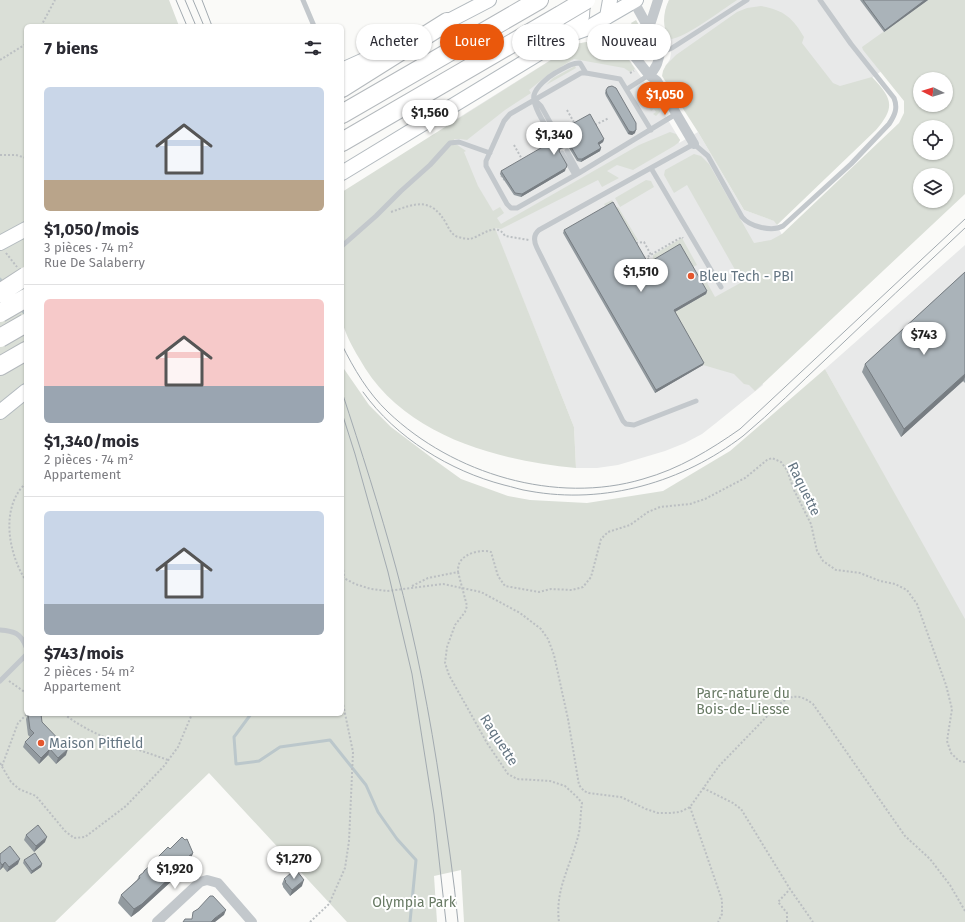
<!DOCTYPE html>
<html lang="fr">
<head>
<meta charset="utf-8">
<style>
	:root { --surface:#fff; --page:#f2f2f3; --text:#2b2b33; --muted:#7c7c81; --line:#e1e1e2; --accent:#ea580c }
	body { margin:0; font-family:"Fira Sans",sans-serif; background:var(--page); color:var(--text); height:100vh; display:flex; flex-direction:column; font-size:15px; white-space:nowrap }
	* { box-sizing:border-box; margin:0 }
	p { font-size:13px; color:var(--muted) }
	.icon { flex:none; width:22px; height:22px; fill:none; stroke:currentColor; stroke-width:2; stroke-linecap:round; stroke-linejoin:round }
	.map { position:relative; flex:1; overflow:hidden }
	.drawer { position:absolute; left:24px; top:24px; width:320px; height:692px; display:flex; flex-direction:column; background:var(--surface); border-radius:6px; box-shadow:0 1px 3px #0004 }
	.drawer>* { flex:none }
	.hud { position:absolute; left:356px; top:24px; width:380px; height:36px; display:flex; gap:8px }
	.needle { width:26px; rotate:275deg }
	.controls { position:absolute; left:913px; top:72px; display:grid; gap:8px }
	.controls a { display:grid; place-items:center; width:40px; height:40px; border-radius:50%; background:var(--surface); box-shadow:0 1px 3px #0004; font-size:20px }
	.price { position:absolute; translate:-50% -34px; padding:0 9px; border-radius:14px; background:#fff; color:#222; font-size:13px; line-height:26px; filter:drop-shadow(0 1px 2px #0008) }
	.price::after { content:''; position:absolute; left:50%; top:24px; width:12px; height:9px; margin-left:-6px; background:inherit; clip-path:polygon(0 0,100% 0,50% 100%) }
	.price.current { background:var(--accent); color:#fff }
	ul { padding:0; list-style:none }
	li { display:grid; align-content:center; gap:8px; height:212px; padding:0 20px }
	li+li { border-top:1px solid var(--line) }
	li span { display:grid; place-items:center; height:124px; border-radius:6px; color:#555 }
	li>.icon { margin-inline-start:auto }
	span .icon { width:72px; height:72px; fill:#fffc; stroke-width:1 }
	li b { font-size:17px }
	h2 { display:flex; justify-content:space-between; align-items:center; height:48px; padding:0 20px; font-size:17px }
	.pill { padding:0 14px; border-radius:18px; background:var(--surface); box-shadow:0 1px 3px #0004; font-size:14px; line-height:36px }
	.pill.current { background:var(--accent); color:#fff }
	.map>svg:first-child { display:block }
</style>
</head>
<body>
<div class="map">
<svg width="965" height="922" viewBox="0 0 965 922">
	<rect width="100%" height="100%" fill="#fafaf8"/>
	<path fill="#e8e9e9" d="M 669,0 L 942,0 L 901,57 L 820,115 L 663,71 L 670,59 L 671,53 L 670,42 L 667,37 L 664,21 L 666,8 Z
		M 592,41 L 606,43 L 614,46 L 626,55 L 650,90 L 680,140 L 679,143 L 698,132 L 744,210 L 775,221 L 785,241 L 735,270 L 742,282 L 763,385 L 716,423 L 702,434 L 685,443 L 665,451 L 618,465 L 597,468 L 576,468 L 574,427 L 496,232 L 447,125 L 576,44 Z
		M 965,245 L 965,622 L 825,369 Z"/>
	<path fill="#dadfd7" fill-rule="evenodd" d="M 0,0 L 169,0 L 179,26 L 26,26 L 26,714 L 342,714 L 342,366 L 369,405 L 391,427 L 436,461 L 461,479 L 508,496 L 530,500 L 587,503 L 663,491 L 730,451 L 825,369 L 965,619 L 965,922 L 464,922 L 461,870 L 434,876 L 437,922 L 347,922 L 209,773 L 55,922 L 0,922 Z
		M 669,0 L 737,0 C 723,9 683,40 669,39 C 662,27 663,12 669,0 Z
		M 928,0 L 965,0 L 965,194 L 755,391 L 749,385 L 744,384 L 734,374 L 703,365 L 665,298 L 700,270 L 715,297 L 742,282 L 687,185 L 674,193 L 664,175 L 665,170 L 694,154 L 701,156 L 709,164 L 754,243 L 771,240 L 782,234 L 899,123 L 904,113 L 904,101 L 863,50 L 862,47 ZM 920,79 L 946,79 L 946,105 L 920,105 ZM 920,127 L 946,127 L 946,153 L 920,153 ZM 920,175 L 946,175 L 946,201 L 920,201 Z
		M 761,6 C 784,10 793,18 804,37 L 802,43 L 833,83 L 840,86 L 872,77 C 892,98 896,107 876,130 L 777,225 L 774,221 L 744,210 L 698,132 L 662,76 L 663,71 L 666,65 L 676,55 L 737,12 L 747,8 Z
		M 636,20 L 652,48 L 647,51 L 631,23 Z
		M 592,41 C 615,44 623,49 635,69 L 630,72 L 624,68 L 574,59 L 549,74 L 529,90 L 531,93 L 505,110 L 467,140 L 460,139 L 454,139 L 456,144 L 466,151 L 464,152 L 478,186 L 493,211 L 500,207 L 504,213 L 497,218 L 501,224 L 639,145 L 670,132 L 676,134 L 680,140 L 678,143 L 674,146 L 633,170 L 617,165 L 607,171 L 619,178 L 602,187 L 598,180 L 501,229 L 495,228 L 574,427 L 576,468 C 495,460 401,435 359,358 C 353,348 343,330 342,319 C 340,306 342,292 342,280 C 342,250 342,221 342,192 L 559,55 L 560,56 L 563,55 L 562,53 L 576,44 Z
		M 575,66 L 576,68 L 546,85 L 553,78 Z
		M 642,89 L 650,90 L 659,107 L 660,112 L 656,116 L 653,114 L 656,112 L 654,109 L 651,111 L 641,93 Z
		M 646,180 L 651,181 L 654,187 L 620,207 L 615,198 Z
		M 612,200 L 616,208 L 618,207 L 638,240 L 634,242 L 604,204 Z
		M 682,238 L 697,265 L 693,267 L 653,261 L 653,255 Z"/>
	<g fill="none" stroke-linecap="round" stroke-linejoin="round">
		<path stroke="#bbc7cb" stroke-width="3" d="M 0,279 L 4,285
			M 20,307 L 26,315
			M 251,714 L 234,737 L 236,764 L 259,761 L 280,747 L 330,740 L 366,785 L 378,812 L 397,839 L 416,860 L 410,922"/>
		<g stroke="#b3babf" stroke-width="16">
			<path id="secondary" d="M 607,17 L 610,0
				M 439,26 L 489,0
				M 342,70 L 402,43
				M 342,173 L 569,35 L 586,29 L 636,0
				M 0,243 L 26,229
				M 0,412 L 26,391"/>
		</g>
		<g stroke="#b4b9bd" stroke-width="20">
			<path id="highway" d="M 569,35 L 580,16 L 581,0
				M 342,88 L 447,22
				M 342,114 L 539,0
				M 342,142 L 559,16
				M 0,366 L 26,351"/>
		</g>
		<path stroke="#bbbfc2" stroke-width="2" stroke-dasharray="2 2" stroke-linecap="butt" d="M 41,26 L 55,0
			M 0,60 L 26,44
			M 630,73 L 634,71
			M 567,110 L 575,124
			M 595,125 L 609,118
			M 514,145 L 523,161
			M 0,155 L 16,155 L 26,158
			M 502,173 L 500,174 L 506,182
			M 391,212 C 416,203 431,197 446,223 C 449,229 452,235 458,237 C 462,238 466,239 470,239 C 482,236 496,221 505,236 L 529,240
			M 636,243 L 644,242 L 651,255
			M 6,253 L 17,267
			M 651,263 L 647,257 L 682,237 L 683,238
			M 26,483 C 0,507 8,553 26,581
			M 342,558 L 344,578
			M 458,572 L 467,606 L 465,612 L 455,625 L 447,647 L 445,663 L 449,675 L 487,743 L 508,774 L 517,779 L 550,781 L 565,786 L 577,797 L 582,803 C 580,815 581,829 577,840 C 569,869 555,891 559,922
			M 342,577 L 355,584 L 371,589 L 387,591 L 443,584 L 481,592 L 520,613 L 541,629 L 548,639 L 554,655 L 568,719 L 579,785 L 584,791 L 589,793 L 621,797 L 646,809 L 658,813 L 670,813 L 680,812 L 690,807 L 719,766 L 777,706 C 791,695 798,693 813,704 L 905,836 L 930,859 L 950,885 L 965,911
			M 412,586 L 428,578 L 458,572 C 458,569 458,565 460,562 C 465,553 482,549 491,552 L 498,576 L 505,586 L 539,592 L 551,589 L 572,590 L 583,587 L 591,577 L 601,539 L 608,532 L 630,525 L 648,512 L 660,507 L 690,504 L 705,499 L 745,478 L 767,460 L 772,458 L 781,462 L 787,470 L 794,490 L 811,524 L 817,551 L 823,561 L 836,570 L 860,573 L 880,581 L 895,584 L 907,590 L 917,604 L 946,685 L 952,709 L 947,741 L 951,753 L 959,761 L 965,762
			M 9,681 L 26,693
			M 64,714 C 95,738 132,747 168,760
			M 0,763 L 11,782 L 19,789 L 36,796 L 65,831 L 74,838 L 85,837 L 126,806 L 164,766 L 178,747 L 192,714
			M 2,766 L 18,723 L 27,714
			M 703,788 L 733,803 L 741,809 L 790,889 L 813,922
			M 690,807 L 722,900 L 722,914 L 718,922
			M 310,922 L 329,904 L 345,868 L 349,841 L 353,752 L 342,699
			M 787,922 L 787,913 L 778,902 L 790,889"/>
		<path stroke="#c3c8cc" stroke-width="5" d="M 303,0 L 314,26
			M 660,53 L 672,48 L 747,0
			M 627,89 L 649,75
			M 535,100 L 541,106 L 560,140
			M 651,130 L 620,79 L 586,73 L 581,73 L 510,114 L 504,121 L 486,161 L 486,166 L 507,204 L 511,208 L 517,208 L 579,173 L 676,114
			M 556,142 C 550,132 531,106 534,95 C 536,87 548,77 555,73 C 563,69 572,62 580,63 L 586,73
			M 567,151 L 579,173
			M 562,153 L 575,175
			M 651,168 L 721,287
			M 342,246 L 376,216 L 401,191 L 430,165 L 450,143 L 459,142 L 490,153
			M 696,401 L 634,425 L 626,424 L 623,421 L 537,248 C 534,242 533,235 539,230 L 694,144 L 708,156 L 742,217 C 750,227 772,232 783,226 L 851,164 L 889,124 C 895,115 898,108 894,98 L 851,44 L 820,0
			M 0,630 C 14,631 21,633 26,647
			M 0,681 L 26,655"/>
		<path stroke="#c3c8cc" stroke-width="10" d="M 633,0 L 660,49 C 660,59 656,69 649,75
			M 649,28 L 658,0
			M 586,29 L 619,42 L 631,52 L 649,75 L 657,81 L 694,144
			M 157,922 L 200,882 L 207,880 L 218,883 L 252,922"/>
		<use href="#secondary" stroke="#fff" stroke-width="14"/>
		<use href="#highway" stroke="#fff" stroke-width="18"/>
		<path stroke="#a2aab0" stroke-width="1" d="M 176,0 L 187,26
			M 185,0 L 196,26
			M 193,0 L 204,26
			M 202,0 L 212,26
			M 342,345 C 354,369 368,393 388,412 C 453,474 556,505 643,479 C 679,469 710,450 740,429 L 965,219
			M 342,392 C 361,450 380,509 396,568 C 416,641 430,716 441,790 C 447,834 454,878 458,922
			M 363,392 C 396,438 450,471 504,485 C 513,487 521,490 529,491 C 605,505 683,482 743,436 C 772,412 799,384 826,359 C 872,315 919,271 965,228
			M 342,413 L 355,454 L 388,572 L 412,674 L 434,814 L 446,922"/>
		<g stroke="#b4b9bd" stroke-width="20" stroke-linecap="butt">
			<path id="highway-bridge" d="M 559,16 L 586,0
				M 0,293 L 26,276
				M 0,313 L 26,298
				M 0,338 L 26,323"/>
		</g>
		<use href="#highway-bridge" stroke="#fff" stroke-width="18"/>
	</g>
	<path fill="#929a9f" d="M 860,0 L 928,0 L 884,32 Z
		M 606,90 L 635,133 L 632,135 L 628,134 L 606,96 L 605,93 Z
		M 561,130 L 604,139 L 603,142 L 599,145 L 601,148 L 600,151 L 581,162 L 577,161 L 569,148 L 567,147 L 560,149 L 559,151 L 565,171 L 521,197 L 514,195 L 500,174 L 501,171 L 563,141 L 564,139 L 560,133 Z
		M 564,230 L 648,263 L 707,291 L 706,294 L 675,312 L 703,365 L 655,393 L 563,233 Z
		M 965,272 L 965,383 L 963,381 L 901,437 L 862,372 L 865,364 Z
		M 28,714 L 41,714 L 42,722 L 66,755 L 56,764 L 48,755 L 39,764 L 23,747 L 25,742 L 30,737 L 28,735 L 26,719 Z
		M 26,835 L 45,842 L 34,852 L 24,840 Z
		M 170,849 L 193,853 L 188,866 L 139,911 L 131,917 L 118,903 L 121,895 L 137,880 L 139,876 L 143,873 L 144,871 L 156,861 L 158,857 Z
		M 0,854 L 18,864 L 7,872 L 3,867 L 0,870 Z
		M 24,860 L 42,864 L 41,867 L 31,874 L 23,863 Z
		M 284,879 L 302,886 L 290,896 L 283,887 L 283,886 L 282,884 Z"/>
	<path fill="#777d82" d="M 925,0 L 928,0 L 884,32 L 885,30 Z
		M 636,130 L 635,133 L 632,135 L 628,134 L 629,131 Z
		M 604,139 L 603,142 L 597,146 L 598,143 Z
		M 568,144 L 567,147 L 560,149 L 558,153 L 561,147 Z
		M 601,148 L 600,151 L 581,162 L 582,159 Z
		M 566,168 L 565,171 L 521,197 L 522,194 Z
		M 707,291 L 706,294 L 673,313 L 674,310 Z
		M 704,363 L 703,365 L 655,393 L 656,390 Z
		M 965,374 L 965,377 L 963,381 L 901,437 L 904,429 Z
		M 50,749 L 48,755 L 39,764 L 41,758 Z
		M 68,749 L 66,755 L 56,764 L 58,758 Z
		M 47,837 L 45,842 L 34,852 L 36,846 Z
		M 193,853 L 188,866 L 139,911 L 131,917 L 134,909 Z
		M 20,859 L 18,864 L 7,872 L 9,867 Z
		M 5,862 L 3,867 L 0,870 L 2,865 Z
		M 42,864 L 41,867 L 31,874 L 32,871 Z
		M 304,880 L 302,886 L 290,896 L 292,890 Z
		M 226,910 L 224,915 L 215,922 L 211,922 L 215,918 Z"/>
	<path fill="#aab3b9" stroke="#777d82" d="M 863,0 L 925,0 L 885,30 Z
		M 612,86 L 616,88 L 636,123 L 636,130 L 633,132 L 629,131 L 607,94 L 606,90 L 608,87 Z
		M 590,114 L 604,139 L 598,143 L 601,148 L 582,159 L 578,159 L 570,145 L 568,144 L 561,147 L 559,151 L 567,165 L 566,168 L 522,194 L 515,193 L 501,171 L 553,141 L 558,143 L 563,141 L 565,137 L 561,130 Z
		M 613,202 L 648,263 L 680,244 L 707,291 L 674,310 L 704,363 L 656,390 L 564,230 Z
		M 965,272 L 965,374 L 904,429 L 865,364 Z
		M 28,714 L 41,714 L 42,722 L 68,749 L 58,758 L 50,749 L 41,758 L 25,742 L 34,733 L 30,729 Z
		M 38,825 L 47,837 L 36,846 L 26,835 Z
		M 182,837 L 185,840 L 187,839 L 193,853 L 189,856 L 191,858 L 142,904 L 134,909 L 121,895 L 140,878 L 139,876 L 144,872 L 144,871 L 159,858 L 158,857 L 168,847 L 170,849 Z
		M 10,846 L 20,859 L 9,867 L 5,862 L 2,865 L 0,862 L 0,854 Z
		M 35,853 L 42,864 L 32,871 L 24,860 Z
		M 297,871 L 304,880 L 292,890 L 285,882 L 286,881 L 284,879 L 291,873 L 293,874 Z
		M 210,896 L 213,896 L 226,910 L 215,918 L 211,922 L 183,922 L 185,919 L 192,919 L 193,912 L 198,909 Z"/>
	<g fill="#e4572e" stroke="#fff" stroke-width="1.5">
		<circle cx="691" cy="276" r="4"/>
		<circle cx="41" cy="743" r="4"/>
	</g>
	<g text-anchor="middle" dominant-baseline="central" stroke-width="4" stroke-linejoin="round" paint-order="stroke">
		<g font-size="14" fill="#657683" stroke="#fff" text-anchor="start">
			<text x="699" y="276">Bleu Tech - PBI</text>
			<text x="49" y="743">Maison Pitfield</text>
		</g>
		<g font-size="14" fill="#657683" stroke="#fff">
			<text transform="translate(804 489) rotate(64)">Raquette</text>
			<text transform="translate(499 740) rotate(57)">Raquette</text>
		</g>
		<g font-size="14" fill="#687a64" stroke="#fff">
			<text x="743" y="693">Parc-nature du<tspan x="743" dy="16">Bois-de-Liesse</tspan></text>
			<text x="414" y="902">Olympia Park</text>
		</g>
	</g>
</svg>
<div class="controls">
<a><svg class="needle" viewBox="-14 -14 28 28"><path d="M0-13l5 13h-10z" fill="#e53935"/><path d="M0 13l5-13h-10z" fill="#7c7c81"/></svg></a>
<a><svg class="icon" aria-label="locate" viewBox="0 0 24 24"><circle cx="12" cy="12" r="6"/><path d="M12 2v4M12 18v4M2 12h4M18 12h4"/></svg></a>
<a><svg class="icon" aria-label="layers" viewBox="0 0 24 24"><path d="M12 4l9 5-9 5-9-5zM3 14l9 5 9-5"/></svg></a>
</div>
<b class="price current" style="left:665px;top:116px">$1,050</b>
<b class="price" style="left:430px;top:134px">$1,560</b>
<b class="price" style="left:554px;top:156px">$1,340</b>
<b class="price" style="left:641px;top:293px">$1,510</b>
<b class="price" style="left:924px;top:356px">$743</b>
<b class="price" style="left:294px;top:880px">$1,270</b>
<b class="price" style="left:175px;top:890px">$1,920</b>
<div class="hud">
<a class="pill">Acheter</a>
<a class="pill current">Louer</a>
<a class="pill">Filtres</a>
<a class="pill">Nouveau</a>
</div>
<section class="drawer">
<h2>7 biens<svg class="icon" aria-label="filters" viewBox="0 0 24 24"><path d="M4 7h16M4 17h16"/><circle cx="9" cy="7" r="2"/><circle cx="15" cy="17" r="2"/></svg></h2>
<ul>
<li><span style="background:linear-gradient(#c9d6e8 75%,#b9a48a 0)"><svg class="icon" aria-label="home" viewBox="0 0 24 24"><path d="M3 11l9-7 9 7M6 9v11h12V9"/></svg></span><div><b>$1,050/mois</b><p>3 pièces · 74 m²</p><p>Rue De Salaberry</p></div></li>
<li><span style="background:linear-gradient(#f6c9c9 70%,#9aa5b1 0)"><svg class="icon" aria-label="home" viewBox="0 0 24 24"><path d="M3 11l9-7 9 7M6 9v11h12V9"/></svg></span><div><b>$1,340/mois</b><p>2 pièces · 74 m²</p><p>Appartement</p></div></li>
<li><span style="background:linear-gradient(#c9d6e8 75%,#9aa5b1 0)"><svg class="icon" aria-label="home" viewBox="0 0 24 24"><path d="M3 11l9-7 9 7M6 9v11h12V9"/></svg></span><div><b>$743/mois</b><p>2 pièces · 54 m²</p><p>Appartement</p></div></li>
</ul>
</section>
</div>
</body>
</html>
